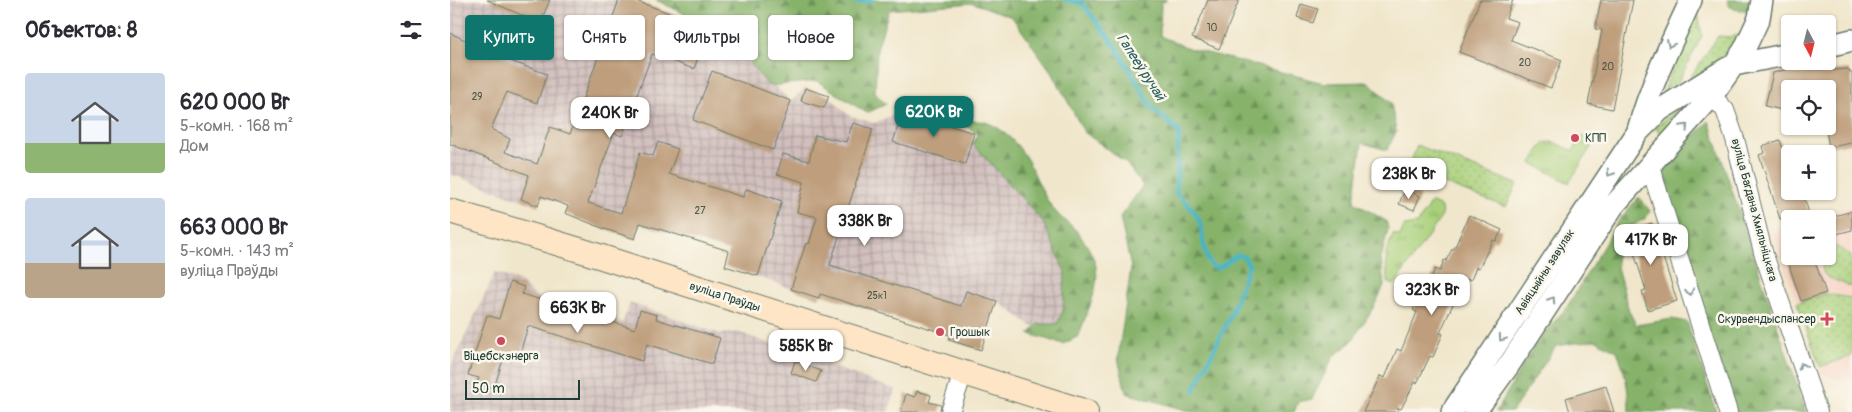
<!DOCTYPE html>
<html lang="ru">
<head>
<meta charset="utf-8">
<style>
	:root { --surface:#fff; --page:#f7f7f7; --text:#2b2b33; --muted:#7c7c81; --accent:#0f766e }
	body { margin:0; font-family:Pangolin,sans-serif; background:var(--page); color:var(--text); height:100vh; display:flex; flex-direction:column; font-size:19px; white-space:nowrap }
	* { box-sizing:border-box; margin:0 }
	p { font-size:16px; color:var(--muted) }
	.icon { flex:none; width:28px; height:28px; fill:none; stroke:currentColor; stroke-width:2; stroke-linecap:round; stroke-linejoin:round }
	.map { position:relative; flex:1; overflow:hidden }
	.side { display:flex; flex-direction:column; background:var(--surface); width:450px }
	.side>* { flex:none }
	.hud { position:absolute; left:15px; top:15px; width:475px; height:45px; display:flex; gap:10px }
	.needle { width:32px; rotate:173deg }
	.buttons { position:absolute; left:1331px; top:15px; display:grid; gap:10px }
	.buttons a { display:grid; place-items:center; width:55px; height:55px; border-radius:5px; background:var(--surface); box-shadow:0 1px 4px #0004; font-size:25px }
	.scale { position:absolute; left:15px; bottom:12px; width:115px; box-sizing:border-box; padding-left:5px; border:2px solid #1f3d34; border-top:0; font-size:14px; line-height:18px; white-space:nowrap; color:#1f3d34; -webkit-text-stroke:4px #fbf7ec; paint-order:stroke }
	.price { position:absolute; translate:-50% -42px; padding:0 11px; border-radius:10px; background:#fff; color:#222; font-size:16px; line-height:32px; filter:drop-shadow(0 1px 2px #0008) }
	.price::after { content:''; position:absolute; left:50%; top:30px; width:15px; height:11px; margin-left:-8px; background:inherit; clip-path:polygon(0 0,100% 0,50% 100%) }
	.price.on { background:var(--accent); color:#fff }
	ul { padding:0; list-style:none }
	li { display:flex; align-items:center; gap:15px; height:125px; padding:0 25px }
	li span { display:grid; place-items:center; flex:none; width:140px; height:100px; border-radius:5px; color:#555 }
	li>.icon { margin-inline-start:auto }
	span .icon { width:60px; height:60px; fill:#fffc; stroke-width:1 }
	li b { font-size:21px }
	h2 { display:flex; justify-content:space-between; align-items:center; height:60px; padding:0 25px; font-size:21px }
	.tag { padding:0 18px; border-radius:5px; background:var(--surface); box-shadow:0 1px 4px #0004; font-size:18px; line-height:45px }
	.tag.on { background:var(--accent); color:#fff }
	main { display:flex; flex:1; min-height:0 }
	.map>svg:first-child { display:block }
</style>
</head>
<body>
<main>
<section class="side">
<h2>Объектов: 8<svg class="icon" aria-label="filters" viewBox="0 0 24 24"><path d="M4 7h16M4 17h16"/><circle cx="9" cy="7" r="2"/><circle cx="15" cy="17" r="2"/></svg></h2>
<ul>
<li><span style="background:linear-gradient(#c9d6e8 70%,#8fb573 0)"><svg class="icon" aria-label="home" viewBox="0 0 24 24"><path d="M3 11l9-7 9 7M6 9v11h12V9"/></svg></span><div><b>620 000 Br</b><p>5-комн. · 168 m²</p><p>Дом</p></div></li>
<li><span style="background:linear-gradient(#c9d6e8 65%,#b9a48a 0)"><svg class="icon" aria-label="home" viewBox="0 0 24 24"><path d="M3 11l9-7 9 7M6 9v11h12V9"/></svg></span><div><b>663 000 Br</b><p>5-комн. · 143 m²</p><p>вуліца Праўды</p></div></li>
</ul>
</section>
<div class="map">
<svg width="1402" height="412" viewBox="0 0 1402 412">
	<defs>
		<pattern id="industrial-grid" width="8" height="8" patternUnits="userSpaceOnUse" patternTransform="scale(1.25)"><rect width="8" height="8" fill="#d1bfbd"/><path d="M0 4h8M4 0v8" fill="none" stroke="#a99c9a"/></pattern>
		<pattern id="grass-dots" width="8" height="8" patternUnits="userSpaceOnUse" patternTransform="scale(1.25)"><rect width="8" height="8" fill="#a9d07a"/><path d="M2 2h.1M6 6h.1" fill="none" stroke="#89aa65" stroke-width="1.8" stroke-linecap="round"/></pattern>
		<pattern id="forest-firs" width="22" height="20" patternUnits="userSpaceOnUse" patternTransform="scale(1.25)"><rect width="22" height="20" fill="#86b26a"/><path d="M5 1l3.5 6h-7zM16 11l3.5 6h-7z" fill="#6d9258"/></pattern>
		<pattern id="park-tufts" width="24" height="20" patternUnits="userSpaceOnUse" patternTransform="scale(1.25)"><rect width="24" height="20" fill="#a9d07a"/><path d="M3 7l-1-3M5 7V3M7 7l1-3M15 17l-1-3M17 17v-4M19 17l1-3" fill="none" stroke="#89aa65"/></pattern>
	</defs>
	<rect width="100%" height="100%" fill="#fbf7ec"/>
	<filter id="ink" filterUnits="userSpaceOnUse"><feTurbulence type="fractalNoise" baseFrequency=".02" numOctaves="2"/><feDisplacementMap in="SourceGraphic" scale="10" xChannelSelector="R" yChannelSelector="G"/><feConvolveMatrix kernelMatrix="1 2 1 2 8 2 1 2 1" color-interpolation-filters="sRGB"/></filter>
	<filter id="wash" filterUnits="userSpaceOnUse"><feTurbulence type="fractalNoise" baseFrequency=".0096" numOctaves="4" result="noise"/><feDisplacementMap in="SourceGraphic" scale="20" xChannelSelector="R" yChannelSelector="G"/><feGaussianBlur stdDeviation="1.12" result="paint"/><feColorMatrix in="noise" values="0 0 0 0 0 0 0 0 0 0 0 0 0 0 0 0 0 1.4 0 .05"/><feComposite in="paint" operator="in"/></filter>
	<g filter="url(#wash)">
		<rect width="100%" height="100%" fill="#f0e6cb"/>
		<path fill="#f5d2c3" d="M 1402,207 L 1402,377 L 1390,381 L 1372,373 L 1323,234 L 1333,226 L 1340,223 L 1340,256 L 1378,256 L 1378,219 L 1354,219 Z"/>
		<path fill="url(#industrial-grid)" d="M 0,0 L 183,0 L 259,27 L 341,101 L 355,88 L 379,96 L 398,115 L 424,123 L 453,111 L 524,133 L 523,144 L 593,222 L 615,272 L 613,311 L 607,324 L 588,324 L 583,327 L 547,301 L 531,350 L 499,340 L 500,335 L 371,294 L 369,298 L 275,266 L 279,251 L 190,224 L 185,239 L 152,228 L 115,213 L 118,206 L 92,196 L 88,206 L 0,174 Z
			M 45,273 L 69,281 L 85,296 L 173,322 L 180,303 L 271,334 L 288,332 L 446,390 L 438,412 L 0,412 L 0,368 Z"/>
		<path fill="url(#grass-dots)" stroke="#648657" d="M 1247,7 L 1252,36 L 1225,88 L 1213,93 Z
			M 1294,34 L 1280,57 L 1239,79 L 1268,36 L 1280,37 Z
			M 1231,106 L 1232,114 L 1212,133 L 1207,131 L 1207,126 Z
			M 967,145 L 1067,184 L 1056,207 L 958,170 Z
			M 1378,246 C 1387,245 1395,251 1402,257 L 1402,287 L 1377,277 L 1374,274 L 1369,256 L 1378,256 Z
			M 1377,294 L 1402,298 L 1402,356 L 1370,367 L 1347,303 Z"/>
		<path fill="url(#forest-firs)" stroke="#52784f" d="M 206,0 L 717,0 L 711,3 L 710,36 L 738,48 L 874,83 L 919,82 L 941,103 L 946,132 L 937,150 L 912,143 L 904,202 L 936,221 L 938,229 L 931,259 L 934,286 L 922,310 L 901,342 L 883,357 L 862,399 L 848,402 L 844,412 L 743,412 L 676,393 L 668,358 L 681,268 L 670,217 L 693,186 L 676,163 L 634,132 L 603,74 L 562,17 L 523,3 L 439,10 L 427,49 L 425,93 L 436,104 L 417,113 L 367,81 L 319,86 L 276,34 Z
			M 1277,0 L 1303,0 L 1300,13 L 1280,7 Z
			M 519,120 C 525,121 532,121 538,123 C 557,130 574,151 582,169 C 589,183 595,200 606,212 C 610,218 618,222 623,227 C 633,238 643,253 646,267 C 650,290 635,314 629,336 L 613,344 L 579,334 L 588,324 L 607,324 L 613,311 L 615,272 L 593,222 L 523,144 L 528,134 L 516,126 Z
			M 1259,121 L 1356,412 L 1286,412 L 1206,173 Z
			M 1189,197 L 1200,211 L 1196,218 L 1165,235 L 1167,267 L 1179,311 L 1186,325 L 1222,319 L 1237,322 L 1266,412 L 1179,412 C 1179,390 1175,371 1167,351 L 1145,340 L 1106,346 L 1062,412 L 1046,412 L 1086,343 L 1117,307 L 1169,220 Z"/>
		<path fill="url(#park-tufts)" stroke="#648657" d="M 1132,136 L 1144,142 L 1119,183 L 1081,163 C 1096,137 1096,138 1123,151 Z
			M 981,202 L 991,207 L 992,216 L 944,285 L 937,282 L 936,253 L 943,234 L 950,236 L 954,226 L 967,224 Z"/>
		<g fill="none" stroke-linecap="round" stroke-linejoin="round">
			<path stroke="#47b4c2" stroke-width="4.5" d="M 399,0 L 408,2 L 422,0
				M 616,0 L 632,3 L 666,47 L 702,108 L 729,131 L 726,193 C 733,200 745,210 749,220 C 753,228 753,277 772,266 C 777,263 782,258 788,255 L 794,257 L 799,265 L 780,317 L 744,390"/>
		</g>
		<g id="blocks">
			<path fill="#be9e7b" d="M 37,0 L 100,0 L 90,23 Z
				M 169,0 L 183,0 L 259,27 L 244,69 L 202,54 L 172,136 L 164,133 L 138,203 L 171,213 L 190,152 L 203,156 L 208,142 L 228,149 L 219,174 L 293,197 L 296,189 L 332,201 L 308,276 L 275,266 L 279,251 L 190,223 L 185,239 L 152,228 L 115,213 L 118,206 L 91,196 L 88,206 L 71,199 L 79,175 L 0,144 L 0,33 L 63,62 L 97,74 L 87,103 L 57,92 L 41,129 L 60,139 L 55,152 L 87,164 L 100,127 L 120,134 Z
				M 758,0 L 789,0 L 769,49 L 742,38 Z
				M 1030,0 L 1063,0 L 1056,18 L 1068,22 L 1061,40 L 1112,60 L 1101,88 L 1009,52 Z
				M 1151,0 L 1183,0 L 1162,109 L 1138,104 L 1152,30 L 1145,29 Z
				M 851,4 L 868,9 L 863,23 L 847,18 Z
				M 1342,68 L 1386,70 L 1398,69 L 1402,74 L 1402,143 L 1379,147 L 1375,126 L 1378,126 L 1378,89 L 1340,89 L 1340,112 L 1315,106 L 1323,73 Z
				M 262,71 L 341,101 L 323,150 L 243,120 Z
				M 355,88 L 379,96 L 374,108 L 351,101 Z
				M 453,111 L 524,133 L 515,164 L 443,142 Z
				M 403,123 L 423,129 L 380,265 L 511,306 L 516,291 L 547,301 L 531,350 L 499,340 L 500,335 L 370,294 L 369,298 L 341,289 L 356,243 L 359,244 L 367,217 L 347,212 L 354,182 L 327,174 L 333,154 L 359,161 L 365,135 L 396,142 Z
				M 1330,140 L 1333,149 L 1338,148 L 1340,154 L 1340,191 L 1352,191 L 1361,219 L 1330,219 L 1309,155 L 1314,153 L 1312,146 Z
				M 955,189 L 970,196 L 964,210 L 949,204 Z
				M 1402,211 L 1402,230 L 1382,235 L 1378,218 Z
				M 1019,215 L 1052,230 L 1046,241 L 1043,240 L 1029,268 L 1026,267 L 1021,280 L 1017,279 L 1015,285 L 1012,284 L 990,333 L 993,334 L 983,357 L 980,356 L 967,383 L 965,382 L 951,409 L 948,408 L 947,412 L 913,412 L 930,376 L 935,378 L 947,349 L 951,351 L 967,312 L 963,310 L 974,284 L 978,286 L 985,269 L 990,271 L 994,260 L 996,261 L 1002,249 L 1004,249 Z
				M 1202,223 L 1227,301 L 1198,310 L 1192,291 L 1196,290 L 1182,247 L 1178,249 L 1172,233 Z
				M 1336,256 L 1363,256 L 1376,293 L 1351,301 Z
				M 60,282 L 74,287 L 72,294 L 185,329 L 190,310 L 207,315 L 206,319 L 270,338 L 262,364 L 197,344 L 192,361 L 78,326 L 68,360 L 54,356 L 44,388 L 27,383 L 29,378 L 18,375 L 37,315 L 49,319 Z
				M 345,361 L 371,371 L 366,382 L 341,373 Z
				M 1156,386 L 1164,412 L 1120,412 L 1116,398 Z
				M 467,391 L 481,395 L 479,402 L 491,405 L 490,412 L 451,412 L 456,394 L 465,397 Z"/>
		</g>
	</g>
	<g filter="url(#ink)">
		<use href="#blocks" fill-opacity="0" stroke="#687869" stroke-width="1"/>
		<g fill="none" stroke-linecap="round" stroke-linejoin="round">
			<g stroke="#687869" stroke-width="20">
				<path id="minor" d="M 1262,96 L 1275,110 L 1285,139 L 1313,252 L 1368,412
					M 1201,162 L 1205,182 L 1278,412
					M 500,412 L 513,373"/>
			</g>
			<g stroke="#687869" stroke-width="24">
				<path id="tertiary" d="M 1378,46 L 1402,40
					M 1188,130 C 1201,84 1221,43 1241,0
					M 1002,412 L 1187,133 L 1210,110 L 1276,69 L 1284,65 L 1340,54
					M 1025,412 L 1059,365 L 1164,205 L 1262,96 L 1294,50 L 1309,18 L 1312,0"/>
			</g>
			<g stroke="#687869" stroke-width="26">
				<path id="secondary" d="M 0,211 L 133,251 L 636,412"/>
			</g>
			<use href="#minor" stroke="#fff" stroke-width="18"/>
			<use href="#tertiary" stroke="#fff" stroke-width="21"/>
			<use href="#secondary" stroke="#fde5c5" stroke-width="24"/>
		</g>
		<defs><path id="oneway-chevron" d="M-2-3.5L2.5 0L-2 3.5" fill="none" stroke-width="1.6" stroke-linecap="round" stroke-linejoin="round" transform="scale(1.25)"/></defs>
		<g stroke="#8f9e9a">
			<use href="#oneway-chevron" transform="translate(1220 44) rotate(115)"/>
			<use href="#oneway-chevron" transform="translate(1235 127) rotate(-47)"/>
			<use href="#oneway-chevron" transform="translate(1160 173) rotate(123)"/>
			<use href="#oneway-chevron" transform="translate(1240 292) rotate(73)"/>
			<use href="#oneway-chevron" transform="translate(1102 300) rotate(-57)"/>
			<use href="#oneway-chevron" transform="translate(1052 338) rotate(124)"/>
			<use href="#oneway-chevron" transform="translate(1352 366) rotate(-109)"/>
		</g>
	</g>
	<g fill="#d1495b" stroke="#fbf7ec" stroke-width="2">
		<circle cx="1125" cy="138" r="5"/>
		<path d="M1374.5 311.5h5v5h5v5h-5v5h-5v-5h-5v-5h5z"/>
		<circle cx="490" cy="332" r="5"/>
		<circle cx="51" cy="341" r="5"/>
	</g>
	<g text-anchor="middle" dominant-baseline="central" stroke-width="5" stroke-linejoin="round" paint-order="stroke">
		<g font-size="10" fill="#475546">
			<text x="762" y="28">10</text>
			<text x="1075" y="63">20</text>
			<text x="1158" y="67">20</text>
			<text x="27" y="97">29</text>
			<text x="250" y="211">27</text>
			<text x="427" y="296">25к1</text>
		</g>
		<g font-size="12" fill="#1f3d34" stroke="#fbf7ec" text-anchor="start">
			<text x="1135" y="138">КПП</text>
			<text x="1366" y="319" text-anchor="end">Скурвендыспансер</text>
			<text x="500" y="332">Грошык</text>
			<text x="51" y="356" text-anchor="middle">Віцебскэнерга</text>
		</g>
		<g font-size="12" fill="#1f3d34" stroke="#fbf7ec">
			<text transform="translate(1304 210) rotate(75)">вуліца Багдана Хмяльніцкага</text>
			<text transform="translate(1095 272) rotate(-57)">Авіяцыйны завулак</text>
			<text transform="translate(275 297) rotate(18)">вуліца Праўды</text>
		</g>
		<g font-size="14" font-style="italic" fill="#2b615f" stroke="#fbf7ec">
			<text transform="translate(691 67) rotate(57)">Гапееў ручай</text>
		</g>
	</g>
</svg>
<div class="buttons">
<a><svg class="needle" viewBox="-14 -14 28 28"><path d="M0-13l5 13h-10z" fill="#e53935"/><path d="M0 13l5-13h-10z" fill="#7c7c81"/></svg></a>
<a><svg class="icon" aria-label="locate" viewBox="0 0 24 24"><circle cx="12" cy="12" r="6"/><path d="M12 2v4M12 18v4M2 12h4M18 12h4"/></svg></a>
<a>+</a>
<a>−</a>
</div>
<div class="scale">50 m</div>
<b class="price on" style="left:484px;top:138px">620K Br</b>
<b class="price" style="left:160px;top:139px">240K Br</b>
<b class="price" style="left:959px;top:200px">238K Br</b>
<b class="price" style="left:415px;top:247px">338K Br</b>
<b class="price" style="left:1201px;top:266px">417K Br</b>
<b class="price" style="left:982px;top:316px">323K Br</b>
<b class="price" style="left:128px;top:334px">663K Br</b>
<b class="price" style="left:356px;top:372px">585K Br</b>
<div class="hud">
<a class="tag on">Купить</a>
<a class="tag">Снять</a>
<a class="tag">Фильтры</a>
<a class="tag">Новое</a>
</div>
</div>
</main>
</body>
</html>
